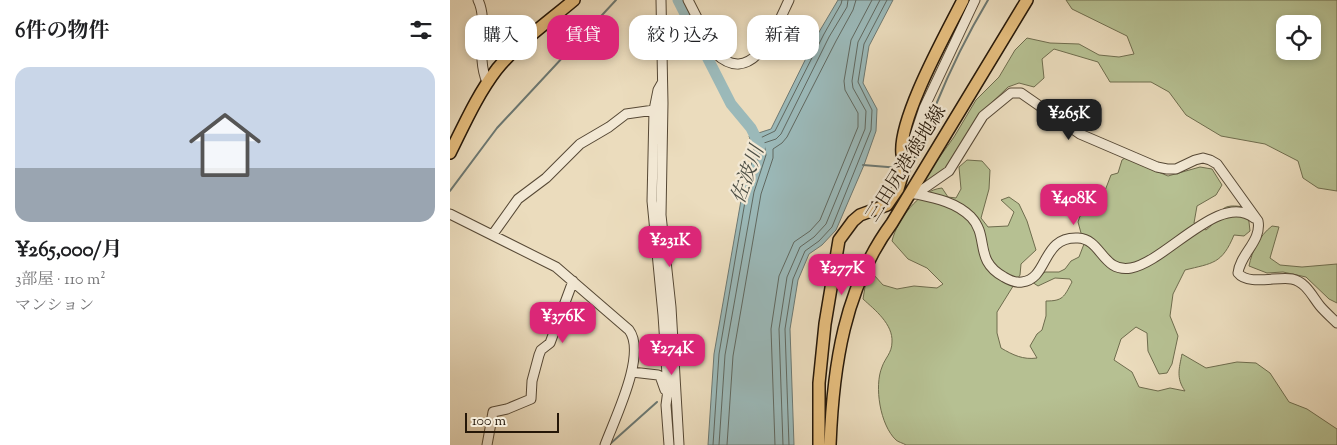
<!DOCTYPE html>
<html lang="ja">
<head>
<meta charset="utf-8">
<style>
	:root { --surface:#fff; --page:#f6f6f6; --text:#202124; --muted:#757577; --line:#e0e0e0; --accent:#db2777 }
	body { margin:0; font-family:"Sorts Mill Goudy","Noto Serif JP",serif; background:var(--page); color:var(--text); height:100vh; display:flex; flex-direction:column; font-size:19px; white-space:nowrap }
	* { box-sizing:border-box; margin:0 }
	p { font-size:16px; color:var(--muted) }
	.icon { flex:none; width:28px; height:28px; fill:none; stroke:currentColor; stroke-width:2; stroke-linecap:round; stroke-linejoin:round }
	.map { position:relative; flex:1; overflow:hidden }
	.panel { display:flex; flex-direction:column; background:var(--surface); width:450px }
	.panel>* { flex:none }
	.banner { position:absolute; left:15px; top:15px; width:475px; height:45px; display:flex; gap:10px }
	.fabs { position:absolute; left:826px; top:15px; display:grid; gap:10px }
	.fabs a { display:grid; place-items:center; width:45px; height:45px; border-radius:10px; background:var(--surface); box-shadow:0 2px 8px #0003; font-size:25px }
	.scale { position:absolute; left:15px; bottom:12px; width:94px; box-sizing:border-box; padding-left:5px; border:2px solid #251708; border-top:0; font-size:14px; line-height:18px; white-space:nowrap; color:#251708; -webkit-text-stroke:4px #f2e8d4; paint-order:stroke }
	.price { position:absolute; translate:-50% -42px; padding:0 11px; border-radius:10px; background:var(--accent); color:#fff; font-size:16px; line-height:32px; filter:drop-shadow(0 1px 2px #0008) }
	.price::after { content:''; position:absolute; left:50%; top:30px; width:15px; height:11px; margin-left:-8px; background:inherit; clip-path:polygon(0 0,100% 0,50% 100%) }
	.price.selected { background:#222; color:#fff }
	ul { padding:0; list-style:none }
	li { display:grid; align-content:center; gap:10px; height:265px; padding:0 15px }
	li+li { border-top:1px solid var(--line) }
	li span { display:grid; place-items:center; height:155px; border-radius:15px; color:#555 }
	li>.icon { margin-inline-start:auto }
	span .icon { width:90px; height:90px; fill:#fffc; stroke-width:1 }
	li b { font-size:21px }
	h2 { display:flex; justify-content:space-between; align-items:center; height:60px; padding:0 15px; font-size:21px }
	.chip { padding:0 18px; border-radius:15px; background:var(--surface); box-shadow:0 2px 8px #0003; font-size:18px; line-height:45px }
	.chip.selected { background:var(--accent); color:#fff }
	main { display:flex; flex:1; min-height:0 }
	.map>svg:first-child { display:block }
</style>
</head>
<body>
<main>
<section class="panel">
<h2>6件の物件<svg class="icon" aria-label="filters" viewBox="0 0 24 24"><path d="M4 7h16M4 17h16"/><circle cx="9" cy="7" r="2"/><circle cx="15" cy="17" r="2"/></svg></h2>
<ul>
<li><span style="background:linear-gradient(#c9d6e8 65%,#9aa5b1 0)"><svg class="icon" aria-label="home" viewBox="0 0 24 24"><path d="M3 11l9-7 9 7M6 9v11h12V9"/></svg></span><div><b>¥265,000/月</b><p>3部屋 · 110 m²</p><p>マンション</p></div></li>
</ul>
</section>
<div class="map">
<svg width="887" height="445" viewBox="0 0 887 445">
	<rect width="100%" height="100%" fill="#ebdcbd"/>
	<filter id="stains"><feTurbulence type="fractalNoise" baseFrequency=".004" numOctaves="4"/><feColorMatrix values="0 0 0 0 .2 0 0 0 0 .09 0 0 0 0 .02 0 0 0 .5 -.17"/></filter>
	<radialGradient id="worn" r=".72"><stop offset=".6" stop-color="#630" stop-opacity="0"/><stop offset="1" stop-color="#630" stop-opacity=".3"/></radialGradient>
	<path fill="#b6c092" stroke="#6e6c4d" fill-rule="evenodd" d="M 616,0 L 887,0 L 887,191 L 868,188 L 853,178 L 848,161 L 815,144 L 771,136 L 736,115 L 719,92 L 701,82 L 660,82 L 648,62 L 604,49 L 592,59 L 594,78 L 584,87 L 569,83 L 558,87 L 530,114 L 502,162 L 476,185 L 473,180 L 504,137 L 526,100 L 549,77 L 565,50 L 577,38 L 600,43 L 629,44 L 649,55 L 669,57 L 684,54 L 677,36 L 622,9 ZM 835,24 L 862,24 L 862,51 L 835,51 Z
		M 675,158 L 718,176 L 750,167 L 762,169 L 772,185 L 766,195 L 747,206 L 744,223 L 756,230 C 775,216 764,202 794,207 L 799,222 L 800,231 L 794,236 L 784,235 C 772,264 763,263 735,270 L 723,294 L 720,316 L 728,336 L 722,364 L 717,373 L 709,374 L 698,351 L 697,333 L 686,327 L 671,339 L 664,360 L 682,372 L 689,387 L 708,391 L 720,388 L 735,391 C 726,378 729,369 732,354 L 756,368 L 787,362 L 806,363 L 820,373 L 839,402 L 857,409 L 887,429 L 887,445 L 456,445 C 453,443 448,442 446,440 C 430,425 424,386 432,367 C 435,358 442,353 442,342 C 443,324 425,310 413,299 L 415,287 L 424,275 L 433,285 L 447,289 L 464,286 L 487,288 L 493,284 L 477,268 L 458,259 L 442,241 C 447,220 469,190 492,188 L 498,197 L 506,198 L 511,189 L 509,167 L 517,160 L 532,161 L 540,170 L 539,189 L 531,218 L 538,227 L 558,226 L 564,212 L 551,200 L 559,197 L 569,204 L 577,221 L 586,250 L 571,264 L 570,275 L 547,312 L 547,333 L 551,348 C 563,355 573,360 587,358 L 580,346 L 587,334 L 592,330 L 596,316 L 596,301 C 613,301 614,297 622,282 L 620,279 L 605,278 L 588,286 L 582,282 L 595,272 L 609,272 L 615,269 L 621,261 L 629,257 L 634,244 L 628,222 L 630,216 L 640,212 L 651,212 L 651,201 L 661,175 L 668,173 L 672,160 Z
		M 822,226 L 829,227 L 820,258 L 830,265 L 852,267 L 887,264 L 887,303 L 879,299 L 856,277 L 833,272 L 817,273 L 799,266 C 802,251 809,236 822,226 Z"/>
	<path fill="#9bb9b9" stroke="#6c7872" d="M 388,0 L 443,0 L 419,46 L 413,83 L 427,109 L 426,131 L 414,165 L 386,230 L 372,245 L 359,254 L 348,280 L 340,329 L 344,445 L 258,445 L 264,354 L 293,189 L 305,153 L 299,136 L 321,129 L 369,32 Z"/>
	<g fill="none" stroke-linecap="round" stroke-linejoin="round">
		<path stroke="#606860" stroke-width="1" d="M 263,445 L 269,354 L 297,190 L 310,154 L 306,140 L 325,131 L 374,34 L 391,4 L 392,0
			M 269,445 L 275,355 L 304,192 L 316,155 L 314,143 L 326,139 L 331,134 L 379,37 L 397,7 L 398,0
			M 277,445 L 283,356 L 311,194 L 323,158 L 323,149 L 332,143 L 337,137 L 386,41 L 403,10 L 406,0
			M 325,445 L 321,329 L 329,276 L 344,242 L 360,231 L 370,220 L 408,127 L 408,113 L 395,90 L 394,81 L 401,40 L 422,0
			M 333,445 L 329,329 L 337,277 L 350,247 L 364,237 L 376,224 L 415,129 L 416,111 L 403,88 L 402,81 L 408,42 L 430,0
			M 339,445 L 335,329 L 343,279 L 355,251 L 369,241 L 382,227 L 421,130 L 422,110 L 408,82 L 414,44 L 437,0"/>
		<path stroke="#6c7872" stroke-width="2" d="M 413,165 L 450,168
			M 460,167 C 472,153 477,125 485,107 C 500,70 517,35 538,0
			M 0,191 L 47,128 L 166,0
			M 160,444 L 207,402"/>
		<path stroke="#9bb9b9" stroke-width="11" d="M 228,0 L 281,104 L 301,128 L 310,146"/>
		<g stroke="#564835" stroke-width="11">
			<path id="minor" d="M 28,0 C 39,22 25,55 37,82
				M 211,0 L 213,103 L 211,215 L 221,307 L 229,445
				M 238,0 L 265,53 C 303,89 326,27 339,0
				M 212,83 L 208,90 L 204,110 L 202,201 L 213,315 L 218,390 L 216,405 L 219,445
				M 458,156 L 474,108 L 525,0
				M 460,194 L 466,194 L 499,171 L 533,116 L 561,93 L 571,93 L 630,134 L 707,167 L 717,169 L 726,169 L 745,160 L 753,158 L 760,160 L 767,164 L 808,221 C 812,241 790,254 788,273 C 798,286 828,276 842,279 C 856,282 862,296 870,306 C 875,312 881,317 887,323
				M 466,194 C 485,198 506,202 521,217 C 540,237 523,260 554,277 C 559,280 566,283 572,282 C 599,279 591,236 628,238 C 652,239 652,273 681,268 C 717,261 770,191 804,218
				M 0,214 L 106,267 L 179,330 C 197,354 165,418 155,445
				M 43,234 L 68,199 L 96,178 L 130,144 L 159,127 L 176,114 L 204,110
				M 182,372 L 208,375 L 210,376 L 215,390
				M 37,445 L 43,412 L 57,409 L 81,399 L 82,381 L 89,355 L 91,350 L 100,343 L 123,281"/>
		</g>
		<g stroke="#251708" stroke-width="14">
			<path id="major" d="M 0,153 C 14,125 27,95 47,69 C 68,43 98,22 124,0
				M 369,445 L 369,383 L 375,324 L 389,240 L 403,221 L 410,215 L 437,205 L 448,189 L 458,156 L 452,154 C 448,119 496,34 513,0
				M 380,445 C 383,367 394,288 442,223 L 577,0"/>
		</g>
		<use href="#minor" stroke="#f2e8d4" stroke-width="9"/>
		<use href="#major" stroke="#e6be7e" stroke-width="11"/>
	</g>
	<g text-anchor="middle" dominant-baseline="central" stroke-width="4.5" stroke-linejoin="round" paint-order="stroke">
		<g font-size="19" fill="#251708" stroke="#f2e8d4">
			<text transform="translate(457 164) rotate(-58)">三田尻港徳地線</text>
		</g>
		<g font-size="20" font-style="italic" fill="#4e5046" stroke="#f2e8d4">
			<text transform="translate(299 175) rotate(-70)">佐波川</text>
		</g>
	</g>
	<rect width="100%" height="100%" filter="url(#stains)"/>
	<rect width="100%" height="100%" fill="url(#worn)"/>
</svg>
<div class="fabs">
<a><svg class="icon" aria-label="locate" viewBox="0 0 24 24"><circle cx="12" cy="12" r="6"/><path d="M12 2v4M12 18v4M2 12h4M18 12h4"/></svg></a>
</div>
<div class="scale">100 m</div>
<b class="price selected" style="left:619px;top:141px">¥265K</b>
<b class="price" style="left:624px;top:226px">¥408K</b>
<b class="price" style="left:220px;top:268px">¥231K</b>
<b class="price" style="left:392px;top:296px">¥277K</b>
<b class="price" style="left:113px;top:344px">¥376K</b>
<b class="price" style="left:222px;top:376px">¥274K</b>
<div class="banner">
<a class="chip">購入</a>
<a class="chip selected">賃貸</a>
<a class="chip">絞り込み</a>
<a class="chip">新着</a>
</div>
</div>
</main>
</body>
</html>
